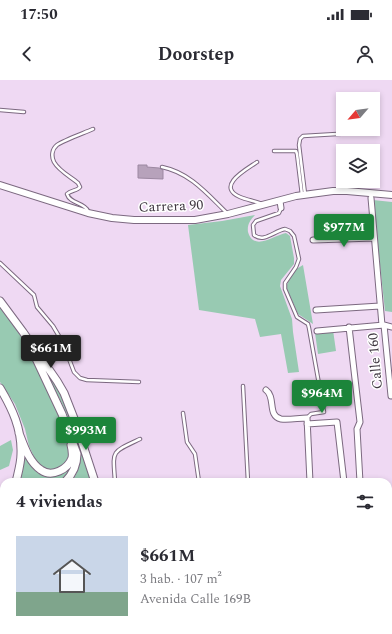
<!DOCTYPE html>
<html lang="es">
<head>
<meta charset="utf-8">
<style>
	:root { --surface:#fff; --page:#f2f2f3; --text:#2b2b33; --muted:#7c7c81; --accent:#1c853a }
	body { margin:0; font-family:Spectral,serif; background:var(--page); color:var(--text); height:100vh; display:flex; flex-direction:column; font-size:15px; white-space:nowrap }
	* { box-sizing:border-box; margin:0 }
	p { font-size:13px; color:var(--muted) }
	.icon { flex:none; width:22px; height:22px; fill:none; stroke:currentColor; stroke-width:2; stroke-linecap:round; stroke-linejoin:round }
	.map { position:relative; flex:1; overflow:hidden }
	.drawer { position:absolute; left:0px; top:398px; width:392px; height:156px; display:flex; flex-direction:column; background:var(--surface); border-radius:12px 12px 0 0; box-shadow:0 2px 6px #0003 }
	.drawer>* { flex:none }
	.needle { width:26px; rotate:242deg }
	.controls { position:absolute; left:336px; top:12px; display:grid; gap:8px }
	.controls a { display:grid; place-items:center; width:44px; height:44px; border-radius:0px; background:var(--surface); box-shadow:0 2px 6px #0003; font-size:20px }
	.price { position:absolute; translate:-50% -34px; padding:0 9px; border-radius:4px; background:var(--accent); color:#fff; font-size:13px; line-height:26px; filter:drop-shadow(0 1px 2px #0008) }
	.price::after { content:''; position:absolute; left:50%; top:24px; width:12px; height:9px; margin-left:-6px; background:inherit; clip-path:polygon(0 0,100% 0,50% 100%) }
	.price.on { background:#222; color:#fff }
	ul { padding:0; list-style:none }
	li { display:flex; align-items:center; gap:12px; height:100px; padding:0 16px }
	li span { display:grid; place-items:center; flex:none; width:112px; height:80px; border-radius:0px; color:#555 }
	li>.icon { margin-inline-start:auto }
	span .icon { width:48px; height:48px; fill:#fffc; stroke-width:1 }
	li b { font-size:17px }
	h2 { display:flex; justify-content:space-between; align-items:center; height:48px; padding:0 16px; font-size:17px }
	.status { display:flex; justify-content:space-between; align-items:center; height:28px; padding:0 20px; background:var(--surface); direction:ltr }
	.status svg { height:11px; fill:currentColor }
	header { display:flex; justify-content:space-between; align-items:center; height:52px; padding:0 16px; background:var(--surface); font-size:18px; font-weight:700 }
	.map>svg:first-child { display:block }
</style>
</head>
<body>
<div class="status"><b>17:50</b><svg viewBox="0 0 49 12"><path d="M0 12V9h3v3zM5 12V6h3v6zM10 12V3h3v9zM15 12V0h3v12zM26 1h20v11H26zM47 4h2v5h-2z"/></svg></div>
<header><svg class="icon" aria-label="back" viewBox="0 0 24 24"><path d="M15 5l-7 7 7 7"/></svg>Doorstep<svg class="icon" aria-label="person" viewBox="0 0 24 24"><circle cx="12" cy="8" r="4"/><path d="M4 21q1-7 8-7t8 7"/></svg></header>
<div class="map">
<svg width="392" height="554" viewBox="0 0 392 554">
	<rect width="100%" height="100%" fill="#efd9f3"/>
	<path fill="#98cab2" d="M 373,120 L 392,122 L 392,232 L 385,231 Z
		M 255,135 C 250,140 247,145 248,152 C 254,172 274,155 286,153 L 290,156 L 294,178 L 294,184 L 281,200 L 280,206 L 292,239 L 293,252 L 299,292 L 288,293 L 281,254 L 260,257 L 255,239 L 199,230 L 188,145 L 222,141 Z
		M 303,185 L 313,244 L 298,234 L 286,207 L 293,191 Z
		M 0,224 L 31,272 L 67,355 L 71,373 L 67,382 L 60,388 L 52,391 L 45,389 L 37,383 L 29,366 L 25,349 L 15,324 L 0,302 Z
		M 333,250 L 336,271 L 318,274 L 315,253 Z
		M 43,286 L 57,306 L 66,326 L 94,402 L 71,402 C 77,396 81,382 80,374 C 75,345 56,312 43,286 Z
		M 11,360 L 13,370 L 9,386 L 0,390 L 0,366 Z
		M 24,372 C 28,380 31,388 38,393 C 51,403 67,393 75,382 C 69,392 67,398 55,402 L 21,402 Z"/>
	<path fill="#b7a2bb" stroke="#9c88a1" d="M 138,85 L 147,85 L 147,87 L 159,88 L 163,90 L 163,99 L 138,98 Z"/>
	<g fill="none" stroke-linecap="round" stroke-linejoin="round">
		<g stroke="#7c6980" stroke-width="4.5">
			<path id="service" d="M 0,30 L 24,32
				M 274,71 L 296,71 L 297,74 L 302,115
				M 257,82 C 247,89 215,106 240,117 C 247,120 255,121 262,124
				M 162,87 C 191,93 208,115 228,134
				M 305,114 L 299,65 L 300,59 L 303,56 L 354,53
				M 281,128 L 279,133 L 256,141 L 253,145 L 254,155 C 264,163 274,151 285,149 L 290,151 L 294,156 L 299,179 L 296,187 L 285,203 L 285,209 L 297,237 L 308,244 L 309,248 L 324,332 L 311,334 L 307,338
				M 88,131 C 84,122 70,124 67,114 C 71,110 77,111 80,107 L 78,103 C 71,97 59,91 54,82 C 51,76 52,69 57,65 C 64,60 84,53 93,49
				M 0,183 L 34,215 L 37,227 L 53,246 L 63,263 L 74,292 L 80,298 L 87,300 L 139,302
				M 243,306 L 248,402
				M 183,333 L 187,362 L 195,374 L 199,402
				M 115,402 C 113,370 110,373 140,359
				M 335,551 L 357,552"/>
		</g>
		<g stroke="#7c6980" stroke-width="7">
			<path id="minor" d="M 371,118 L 382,245
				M 280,121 L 281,128
				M 350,145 L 373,144
				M 313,160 L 374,158
				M 316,230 L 380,226
				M 384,245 L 391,316
				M 349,247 L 360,342 L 357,349 L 360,402
				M 317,251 L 384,245 L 392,247
				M 266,310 C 276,317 267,336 281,339 C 289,340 299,338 307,338 L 310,402
				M 307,344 L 337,342 L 344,402
				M 232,553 L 233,550
				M 357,554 L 357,550"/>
		</g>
		<g stroke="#7c6980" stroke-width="8">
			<path id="tertiary" d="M 0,105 L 88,133 L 112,138 L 134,140 L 195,140 L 228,134 L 296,116 L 333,111 L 347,111 L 392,115"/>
		</g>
		<g stroke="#7c6980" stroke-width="9">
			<path id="secondary" d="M 0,221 L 23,252 L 57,301 L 64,313 L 75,341 L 95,402
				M 32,270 L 62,334 L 77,374 C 77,386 73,394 65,402
				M 0,308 C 12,328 22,349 21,374 C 21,383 18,393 16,402
				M 19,353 C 24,366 29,382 41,390 C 52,398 68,389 72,378 C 73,373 72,369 71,365
				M 0,420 L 4,418
				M 388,489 L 392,489"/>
		</g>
		<use href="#service" stroke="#fff" stroke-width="2.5"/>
		<use href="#minor" stroke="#fff" stroke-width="5"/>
		<use href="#tertiary" stroke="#fff" stroke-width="6"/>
		<use href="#secondary" stroke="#fff" stroke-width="7"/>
	</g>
	<g text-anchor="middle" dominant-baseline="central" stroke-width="3" stroke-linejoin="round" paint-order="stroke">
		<g font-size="14" fill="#3f3640" stroke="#fff">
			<text transform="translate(171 126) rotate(-2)">Carrera 90</text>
			<text transform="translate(375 281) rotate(-95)">Calle 160</text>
		</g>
	</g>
</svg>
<div class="controls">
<a><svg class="needle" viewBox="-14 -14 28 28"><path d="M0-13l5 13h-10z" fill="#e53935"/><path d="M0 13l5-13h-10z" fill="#7c7c81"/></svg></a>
<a><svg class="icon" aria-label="layers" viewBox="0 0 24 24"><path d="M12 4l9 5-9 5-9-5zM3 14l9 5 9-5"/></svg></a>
</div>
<b class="price" style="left:344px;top:168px">$977M</b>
<b class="price on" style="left:51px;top:289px">$661M</b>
<b class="price" style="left:322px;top:334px">$964M</b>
<b class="price" style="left:86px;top:371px">$993M</b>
<section class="drawer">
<h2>4 viviendas<svg class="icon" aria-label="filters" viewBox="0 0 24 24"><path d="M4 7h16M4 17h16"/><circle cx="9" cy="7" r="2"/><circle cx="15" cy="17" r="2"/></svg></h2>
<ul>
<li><span style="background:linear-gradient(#c9d6e8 70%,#7fa58c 0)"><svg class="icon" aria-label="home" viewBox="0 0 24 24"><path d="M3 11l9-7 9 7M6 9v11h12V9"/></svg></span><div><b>$661M</b><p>3 hab. · 107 m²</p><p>Avenida Calle 169B</p></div></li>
</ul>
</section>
</div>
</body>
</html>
